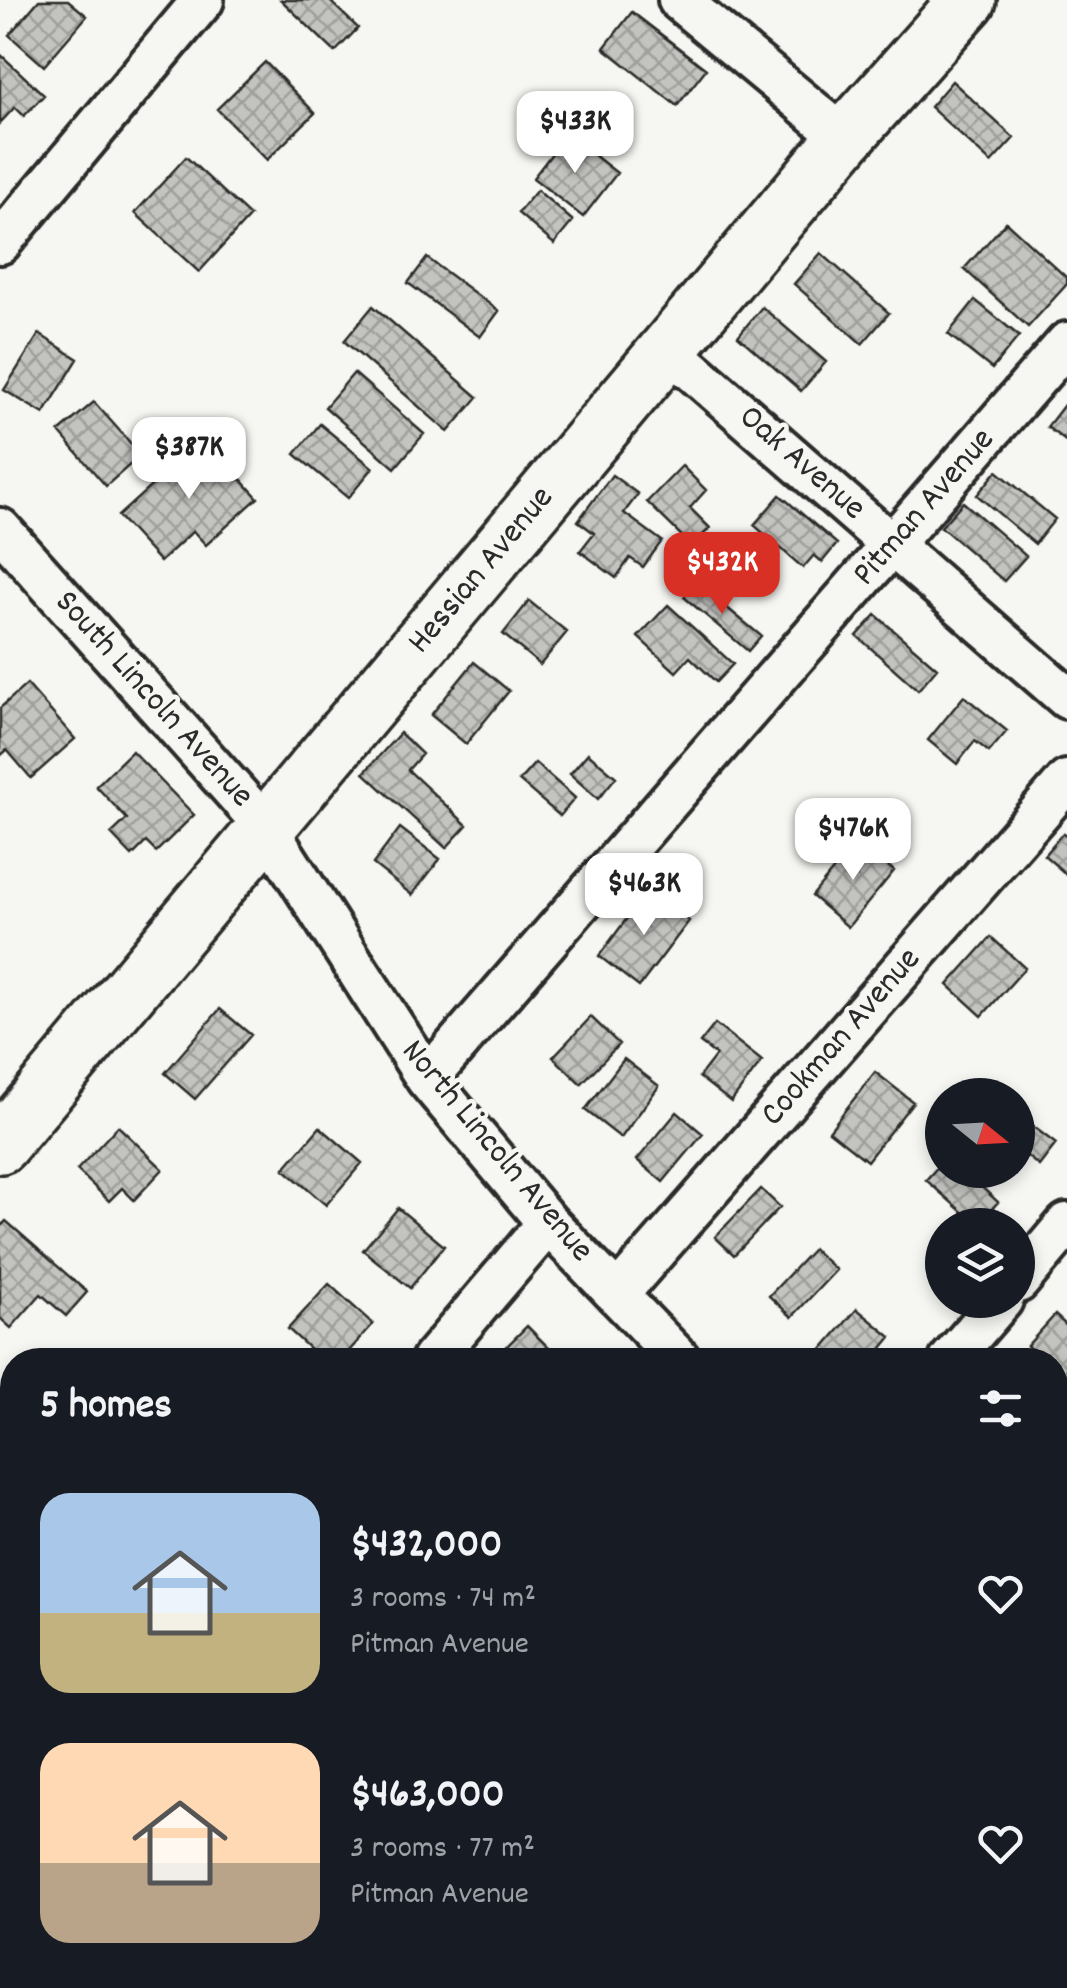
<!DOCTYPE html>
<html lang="en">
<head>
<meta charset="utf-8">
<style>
	:root { --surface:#171b24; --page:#20242c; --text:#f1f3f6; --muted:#9ea1a6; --accent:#d93025 }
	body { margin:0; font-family:Dekko,sans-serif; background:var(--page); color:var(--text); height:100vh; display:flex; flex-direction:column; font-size:38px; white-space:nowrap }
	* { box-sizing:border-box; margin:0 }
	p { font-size:32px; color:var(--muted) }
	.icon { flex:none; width:55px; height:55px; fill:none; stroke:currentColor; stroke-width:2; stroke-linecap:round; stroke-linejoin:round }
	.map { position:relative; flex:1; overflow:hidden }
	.side { position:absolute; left:0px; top:1348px; width:1068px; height:642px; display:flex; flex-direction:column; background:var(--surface); border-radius:40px 40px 0 0; box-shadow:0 5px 15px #0003 }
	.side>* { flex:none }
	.needle { width:65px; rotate:108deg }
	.controls { position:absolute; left:925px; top:1078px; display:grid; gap:20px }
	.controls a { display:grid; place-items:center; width:110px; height:110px; border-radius:50%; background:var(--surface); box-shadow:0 5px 15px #0003; font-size:50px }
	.price { position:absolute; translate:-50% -85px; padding:0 22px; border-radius:20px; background:#fff; color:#222; font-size:32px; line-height:65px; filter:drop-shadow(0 2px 5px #0008) }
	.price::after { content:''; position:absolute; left:50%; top:60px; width:30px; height:22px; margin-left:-15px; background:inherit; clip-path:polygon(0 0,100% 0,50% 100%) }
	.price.selected { background:var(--accent); color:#fff }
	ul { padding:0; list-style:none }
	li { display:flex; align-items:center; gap:30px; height:250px; padding:0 40px }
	li span { display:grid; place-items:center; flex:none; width:280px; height:200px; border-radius:30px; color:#555 }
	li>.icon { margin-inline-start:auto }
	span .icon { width:120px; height:120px; fill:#fffc; stroke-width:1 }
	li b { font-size:42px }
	h2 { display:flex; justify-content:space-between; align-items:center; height:120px; padding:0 40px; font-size:42px }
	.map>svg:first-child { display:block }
</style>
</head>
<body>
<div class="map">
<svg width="1067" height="1988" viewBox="0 0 1067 1988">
	<defs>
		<pattern id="building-cross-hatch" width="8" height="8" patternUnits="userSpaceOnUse" patternTransform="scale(2.5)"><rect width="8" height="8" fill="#c3c3c0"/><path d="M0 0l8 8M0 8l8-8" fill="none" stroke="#9f9f9c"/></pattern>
	</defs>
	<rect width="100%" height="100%" fill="#f6f6f2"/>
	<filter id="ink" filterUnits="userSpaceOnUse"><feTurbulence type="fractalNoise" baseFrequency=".01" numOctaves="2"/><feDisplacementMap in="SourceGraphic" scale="20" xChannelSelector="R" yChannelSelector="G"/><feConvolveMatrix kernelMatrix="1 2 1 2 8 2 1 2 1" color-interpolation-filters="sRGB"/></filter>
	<g filter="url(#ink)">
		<path fill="url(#building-cross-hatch)" stroke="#2b2b2b" stroke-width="2.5" d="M 39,0 L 68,0 L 87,16 L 44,66 L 9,35 Z
			M 281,0 L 329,0 L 358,28 L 335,52 Z
			M 632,12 L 706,69 L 677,106 L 604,48 Z
			M 0,54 L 44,95 L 24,116 L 15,107 L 0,123 Z
			M 265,62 L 315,113 L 267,160 L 217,109 Z
			M 952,81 L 1014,138 L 991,163 L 930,107 Z
			M 567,134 L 617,173 L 583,217 L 533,178 Z
			M 186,157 L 250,216 L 199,272 L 135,213 Z
			M 537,190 L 573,221 L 554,244 L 518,213 Z
			M 1006,222 L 1067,278 L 1067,284 L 1028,327 L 964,269 Z
			M 821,253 L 889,313 L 862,344 L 794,284 Z
			M 427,258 L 499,311 L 480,337 L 408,283 Z
			M 975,300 L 1019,336 L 992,369 L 948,334 Z
			M 373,306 L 478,397 L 448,432 L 344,341 Z
			M 762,307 L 826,362 L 801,391 L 738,336 Z
			M 39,334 L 78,359 L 44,414 L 4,390 Z
			M 354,373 L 424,434 L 395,468 L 325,407 Z
			M 1067,401 L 1067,442 L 1047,427 Z
			M 94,402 L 141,455 L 106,486 L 59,432 Z
			M 320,424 L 373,468 L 348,498 L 295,454 Z
			M 204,438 L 258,498 L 206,545 L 193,531 L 160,562 L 118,516 Z
			M 682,466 L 706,490 L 690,508 L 710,528 L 692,546 L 647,502 Z
			M 997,471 L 1055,519 L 1035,544 L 977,495 Z
			M 612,475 L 638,494 L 624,513 L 662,541 L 643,567 L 630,558 L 616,578 L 580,551 L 594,533 L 578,521 Z
			M 780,495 L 837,544 L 822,562 L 814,555 L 803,568 L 754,525 Z
			M 963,502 L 1026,556 L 1004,581 L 941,527 Z
			M 696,582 L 761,636 L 748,651 L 684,597 Z
			M 529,601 L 567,632 L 540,665 L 503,634 Z
			M 668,605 L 733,664 L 716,682 L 690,657 L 676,672 L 638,637 Z
			M 876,615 L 937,668 L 918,690 L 857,636 Z
			M 474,662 L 509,691 L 466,744 L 431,715 Z
			M 27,684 L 75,739 L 31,778 L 7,750 L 0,756 L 0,708 Z
			M 964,696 L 1007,731 L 989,752 L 975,741 L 957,764 L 928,740 Z
			M 400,733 L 422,754 L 408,770 L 467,825 L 446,848 L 364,773 Z
			M 132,751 L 194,815 L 156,852 L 146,842 L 132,856 L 111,834 L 127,819 L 96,786 Z
			M 588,753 L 616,777 L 598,799 L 570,774 Z
			M 535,763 L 575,798 L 560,816 L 519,781 Z
			M 400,828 L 440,859 L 412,895 L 373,864 Z
			M 1063,833 L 1067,837 L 1067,875 L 1044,855 Z
			M 858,840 L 894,871 L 848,927 L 812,896 Z
			M 648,890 L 689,921 L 639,987 L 599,956 Z
			M 991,937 L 1025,968 L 982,1016 L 948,985 Z
			M 220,1009 L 251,1035 L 195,1099 L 165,1073 Z
			M 591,1017 L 619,1044 L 581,1084 L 553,1057 Z
			M 715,1024 L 762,1061 L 731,1102 L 699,1077 L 716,1055 L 700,1043 Z
			M 624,1059 L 659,1086 L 621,1138 L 585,1110 Z
			M 875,1072 L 913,1102 L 867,1161 L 829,1131 Z
			M 677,1112 L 703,1134 L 663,1182 L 637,1160 Z
			M 1018,1115 L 1056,1144 L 1039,1166 L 1018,1149 Z
			M 118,1126 L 163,1169 L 134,1200 L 122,1188 L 109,1201 L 77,1170 Z
			M 320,1127 L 362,1163 L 326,1205 L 284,1169 Z
			M 942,1162 L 942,1170 L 963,1170 L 998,1202 L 977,1225 L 926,1180 Z
			M 761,1189 L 780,1207 L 734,1255 L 715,1237 Z
			M 398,1208 L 444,1246 L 410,1288 L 363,1250 Z
			M 6,1221 L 87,1292 L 66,1316 L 41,1294 L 11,1328 L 0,1318 L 0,1227 Z
			M 813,1249 L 836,1270 L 792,1317 L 769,1296 Z
			M 329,1284 L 373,1324 L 341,1360 L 322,1360 L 288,1329 Z
			M 857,1309 L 891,1337 L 872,1360 L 813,1360 Z
			M 1055,1315 L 1067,1326 L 1067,1382 L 1055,1371 L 1055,1360 L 1043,1360 L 1027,1346 Z
			M 527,1326 L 551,1350 L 541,1360 L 493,1360 Z
			M 1055,1529 L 1067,1539 L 1067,1591 L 1059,1600 L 1055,1596 Z
			M 1067,1951 L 1067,1988 L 1062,1988 L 1048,1978 L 1055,1978 L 1055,1968 Z
			M 221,1978 L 227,1978 L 240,1988 L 213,1988 Z
			M 520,1978 L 579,1978 L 592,1988 L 532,1988 Z
			M 652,1978 L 661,1978 L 674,1988 L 643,1988 Z"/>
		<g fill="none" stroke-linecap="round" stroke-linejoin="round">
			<g stroke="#2b2b2b" stroke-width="48">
				<path id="minor" d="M 679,0 L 845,138
					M 0,243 L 203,0
					M 669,350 L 1067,698
					M 0,529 L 266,827 L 427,1079 L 548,1223 L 680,1360
					M 427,1079 L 1067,343
					M 1018,1282 L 1067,1224
					M 617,1295 L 1067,781
					M 432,1360 L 548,1223
					M 950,1360 L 1002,1300
					M 1055,1688 L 1067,1674
					M 1055,1786 L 1067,1800
					M 0,1874 L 12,1859
					M 0,1933 L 12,1944
					M 53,1978 L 65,1988
					M 428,1988 L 436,1978
					M 799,1988 L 808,1978"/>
			</g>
			<g stroke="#2b2b2b" stroke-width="62">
				<path id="secondary" d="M 0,1145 L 845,138 L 968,0"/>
			</g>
			<use href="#minor" stroke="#f6f6f2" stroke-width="40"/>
			<use href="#secondary" stroke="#f6f6f2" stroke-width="55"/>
		</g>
	</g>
	<g text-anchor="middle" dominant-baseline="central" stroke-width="9" stroke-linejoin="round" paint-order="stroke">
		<g font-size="35" fill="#2b2b2b" stroke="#f6f6f2">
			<text transform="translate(801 464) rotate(41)">Oak Avenue</text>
			<text transform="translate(925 508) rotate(-49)">Pitman Avenue</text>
			<text transform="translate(482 571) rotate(-50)">Hessian Avenue</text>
			<text transform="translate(153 700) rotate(48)">South Lincoln Avenue</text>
			<text transform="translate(842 1038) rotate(-49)">Cookman Avenue</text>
			<text transform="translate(496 1152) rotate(50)">North Lincoln Avenue</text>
		</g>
	</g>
</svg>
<div class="controls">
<a><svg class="needle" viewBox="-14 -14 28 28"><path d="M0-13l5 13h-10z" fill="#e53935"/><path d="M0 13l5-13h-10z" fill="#9ea1a6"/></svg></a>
<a><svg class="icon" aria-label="layers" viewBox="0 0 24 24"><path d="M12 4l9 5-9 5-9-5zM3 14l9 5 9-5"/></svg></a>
</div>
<b class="price" style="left:575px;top:176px">$433K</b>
<b class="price" style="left:189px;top:502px">$387K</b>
<b class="price selected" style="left:722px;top:617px">$432K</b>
<b class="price" style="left:853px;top:883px">$476K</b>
<b class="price" style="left:644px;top:938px">$463K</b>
<section class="side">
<h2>5 homes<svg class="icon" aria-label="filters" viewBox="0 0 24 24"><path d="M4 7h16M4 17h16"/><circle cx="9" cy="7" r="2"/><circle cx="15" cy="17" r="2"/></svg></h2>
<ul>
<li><span style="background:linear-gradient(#a9c7e8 60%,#c2b280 0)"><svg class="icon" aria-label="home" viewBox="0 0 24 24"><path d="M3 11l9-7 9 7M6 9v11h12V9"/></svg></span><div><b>$432,000</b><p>3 rooms · 74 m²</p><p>Pitman Avenue</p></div><svg class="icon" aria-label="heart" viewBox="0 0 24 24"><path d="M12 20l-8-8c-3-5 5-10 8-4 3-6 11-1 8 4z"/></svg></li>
<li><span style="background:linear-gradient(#ffd9b3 60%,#b9a48a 0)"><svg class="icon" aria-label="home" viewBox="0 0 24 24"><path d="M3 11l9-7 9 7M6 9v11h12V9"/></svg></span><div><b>$463,000</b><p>3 rooms · 77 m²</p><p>Pitman Avenue</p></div><svg class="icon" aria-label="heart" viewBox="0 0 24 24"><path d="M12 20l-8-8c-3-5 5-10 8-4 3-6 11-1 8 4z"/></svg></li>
</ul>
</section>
</div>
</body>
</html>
